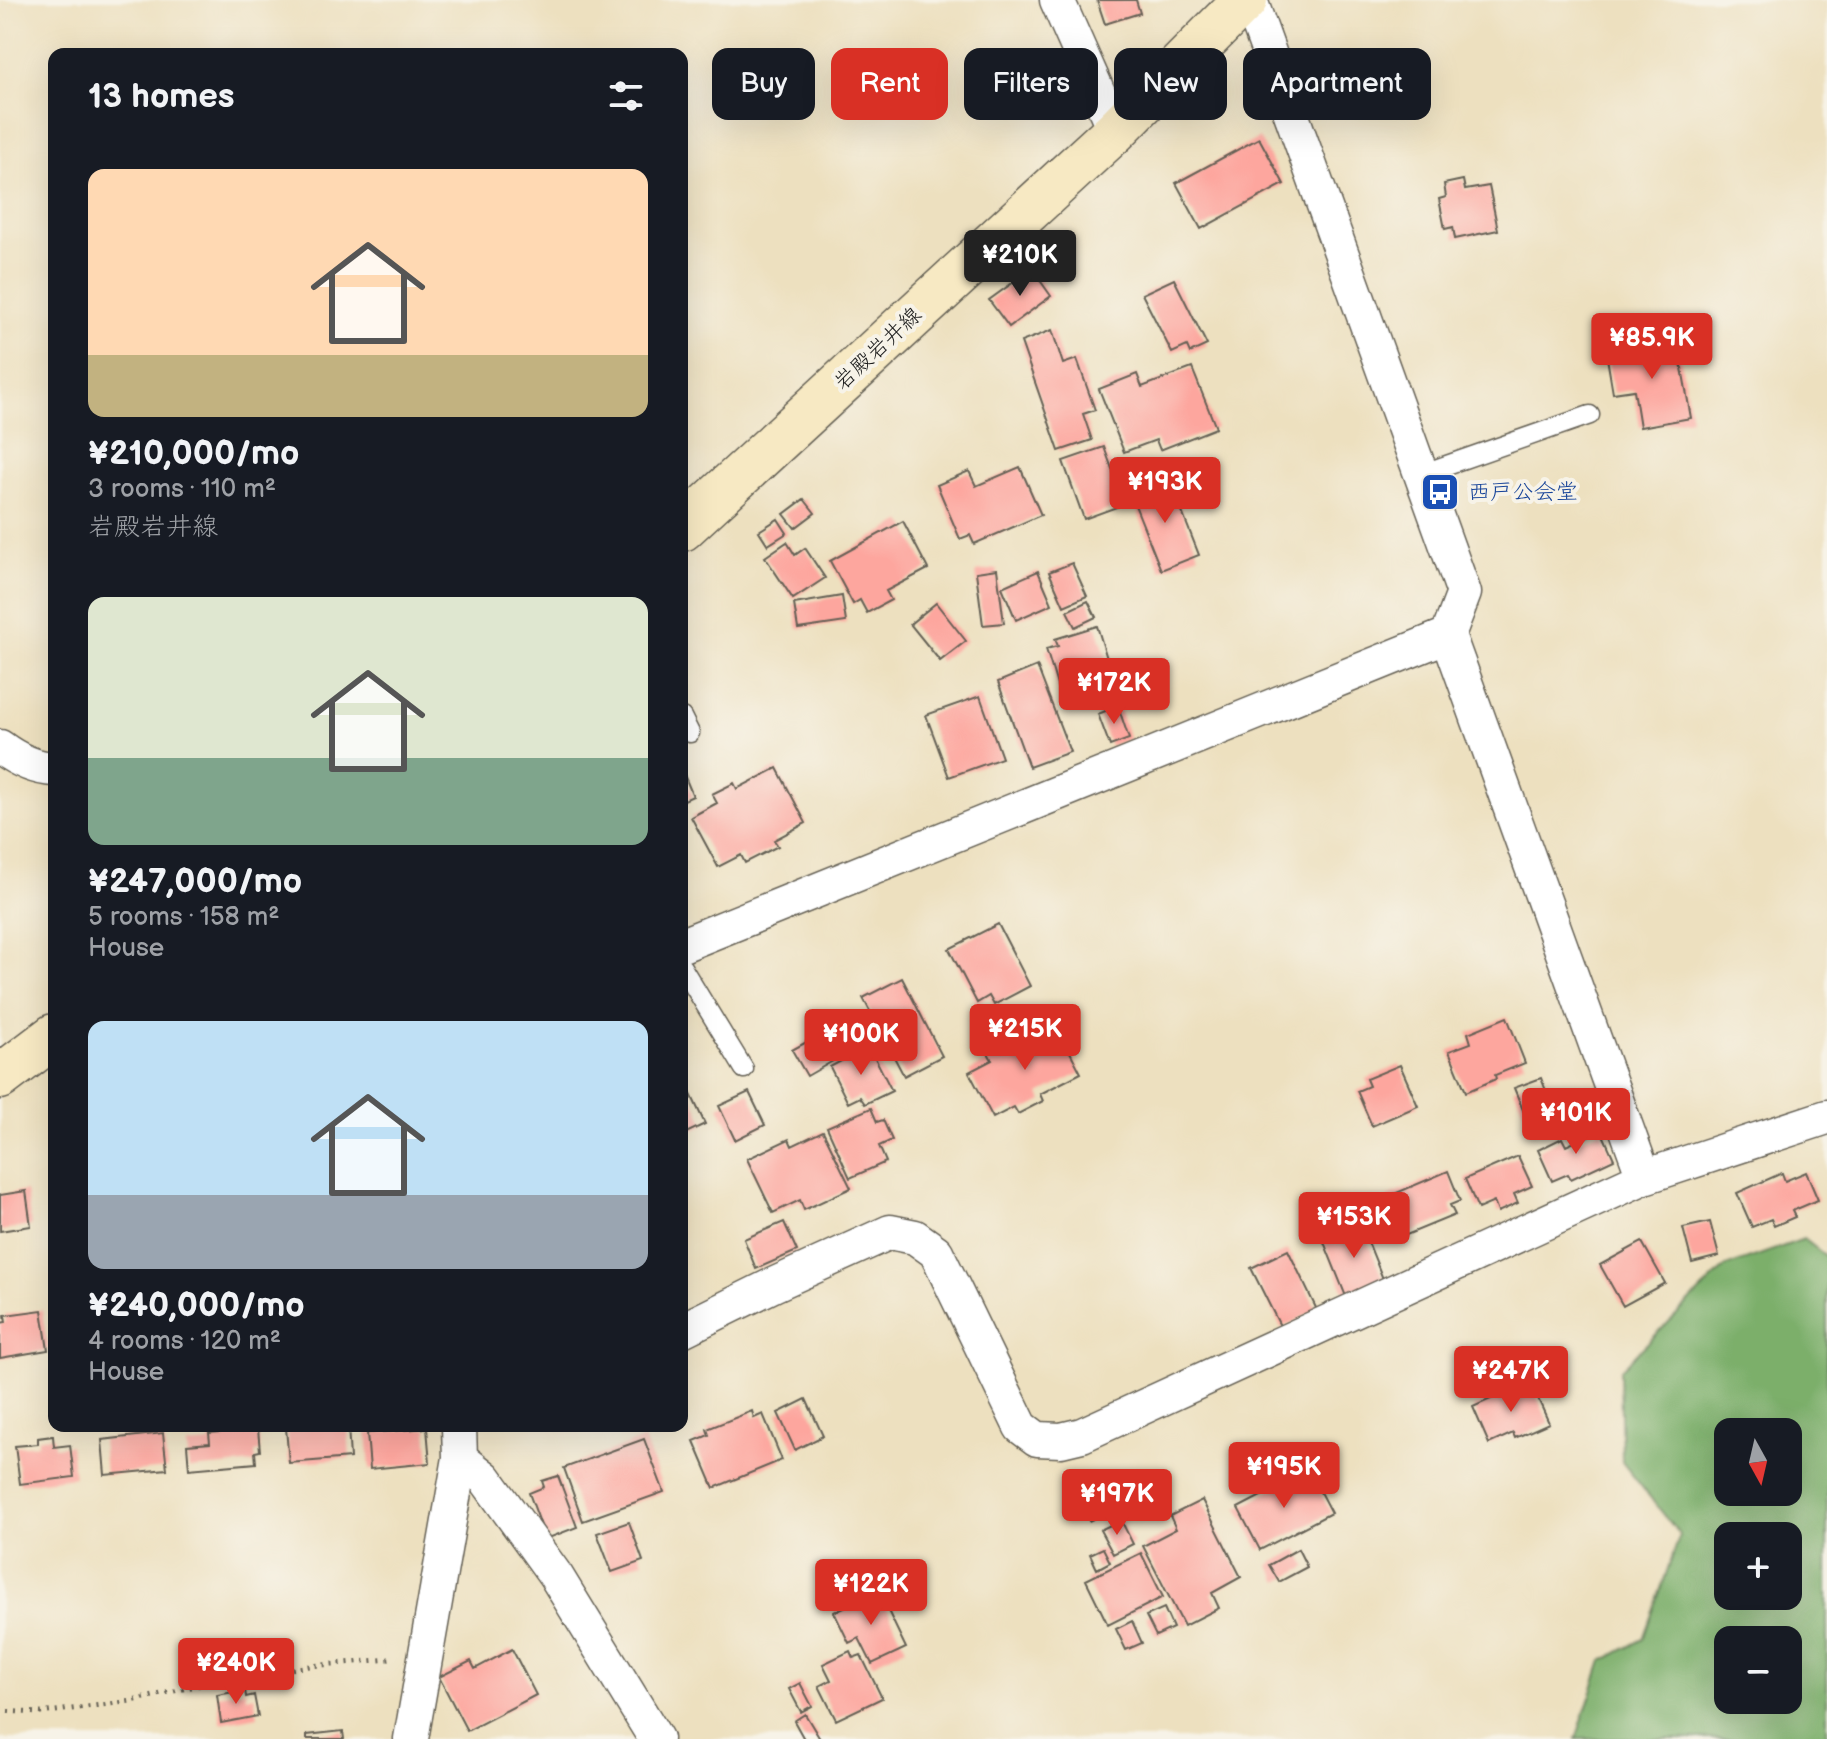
<!DOCTYPE html>
<html lang="en">
<head>
<meta charset="utf-8">
<style>
	:root { --surface:#171b24; --page:#242831; --text:#f1f3f6; --muted:#9ea1a6; --accent:#d93025 }
	body { margin:0; font-family:"Balsamiq Sans","Klee One",sans-serif; background:var(--page); color:var(--text); height:100vh; display:flex; flex-direction:column; font-size:30px; white-space:nowrap }
	* { box-sizing:border-box; margin:0 }
	p { font-size:26px; color:var(--muted) }
	.icon { flex:none; width:44px; height:44px; fill:none; stroke:currentColor; stroke-width:2; stroke-linecap:round; stroke-linejoin:round }
	.map { position:relative; flex:1; overflow:hidden }
	.side { position:absolute; left:48px; top:48px; width:640px; height:1384px; display:flex; flex-direction:column; background:var(--surface); border-radius:16px; box-shadow:0 8px 32px #0002 }
	.side>* { flex:none }
	.hud { position:absolute; left:712px; top:48px; width:760px; height:72px; display:flex; gap:16px }
	.needle { width:52px; rotate:172deg }
	.fabs { position:absolute; left:1714px; top:1418px; display:grid; gap:16px }
	.fabs a { display:grid; place-items:center; width:88px; height:88px; border-radius:16px; background:var(--surface); box-shadow:0 8px 32px #0002; font-size:40px }
	.price { position:absolute; translate:-50% -68px; padding:0 18px; border-radius:8px; background:var(--accent); color:#fff; font-size:26px; line-height:52px; filter:drop-shadow(0 2px 4px #0008) }
	.price::after { content:''; position:absolute; left:50%; top:48px; width:24px; height:18px; margin-left:-12px; background:inherit; clip-path:polygon(0 0,100% 0,50% 100%) }
	.price.active { background:#222; color:#fff }
	ul { padding:0; list-style:none }
	li { display:grid; align-content:center; gap:16px; height:424px; padding:0 40px }
	li span { display:grid; place-items:center; height:248px; border-radius:16px; color:#555 }
	li>.icon { margin-inline-start:auto }
	span .icon { width:144px; height:144px; fill:#fffc; stroke-width:1 }
	li b { font-size:34px }
	h2 { display:flex; justify-content:space-between; align-items:center; height:96px; padding:0 40px; font-size:34px }
	.pill { padding:0 28px; border-radius:16px; background:var(--surface); box-shadow:0 8px 32px #0002; font-size:28px; line-height:72px }
	.pill.active { background:var(--accent); color:#fff }
	.map>svg:first-child { display:block }
</style>
</head>
<body>
<div class="map">
<svg width="1827" height="1739" viewBox="0 0 1827 1739">
	<rect width="100%" height="100%" fill="#f7f3e8"/>
	<filter id="ink" filterUnits="userSpaceOnUse"><feTurbulence type="fractalNoise" baseFrequency=".0125" numOctaves="2"/><feDisplacementMap in="SourceGraphic" scale="16" xChannelSelector="R" yChannelSelector="G"/><feConvolveMatrix kernelMatrix="1 2 1 2 8 2 1 2 1" color-interpolation-filters="sRGB"/></filter>
	<filter id="wash" filterUnits="userSpaceOnUse"><feTurbulence type="fractalNoise" baseFrequency=".006" numOctaves="4" result="noise"/><feDisplacementMap in="SourceGraphic" scale="32" xChannelSelector="R" yChannelSelector="G"/><feGaussianBlur stdDeviation="1.8" result="paint"/><feColorMatrix in="noise" values="0 0 0 0 0 0 0 0 0 0 0 0 0 0 0 0 0 1.4 0 .05"/><feComposite in="paint" operator="in"/></filter>
	<g filter="url(#wash)">
		<rect width="100%" height="100%" fill="#ede0bf"/>
		<path fill="#7baf6b" stroke="#4c6644" stroke-width="2" fill-rule="evenodd" d="M 1804,1239 L 1827,1257 L 1827,1739 L 1576,1739 L 1602,1661 L 1643,1639 L 1680,1535 L 1622,1462 L 1620,1370 L 1725,1267 ZM 1728,1432 L 1788,1432 L 1788,1492 L 1728,1492 ZM 1728,1536 L 1788,1536 L 1788,1596 L 1728,1596 ZM 1728,1640 L 1788,1640 L 1788,1700 L 1728,1700 Z"/>
		<g id="blocks">
			<path fill="#fda69e" d="M 1097,0 L 1136,0 L 1140,13 L 1105,24 Z
				M 1259,138 L 1284,184 L 1201,229 L 1176,183 Z
				M 1463,180 L 1465,190 L 1489,186 L 1498,230 L 1455,239 L 1453,227 L 1445,229 L 1439,199 L 1446,197 L 1444,184 Z
				M 1032,269 L 1051,296 L 1009,327 L 989,300 Z
				M 1174,279 L 1207,345 L 1190,353 L 1187,346 L 1172,353 L 1142,294 Z
				M 1052,330 L 1063,364 L 1077,359 L 1095,410 L 1083,414 L 1092,440 L 1059,451 L 1021,342 Z
				M 1677,340 L 1691,418 L 1640,427 L 1634,390 L 1613,393 L 1606,352 Z
				M 1192,368 L 1216,428 L 1160,450 L 1156,440 L 1124,452 L 1099,389 L 1137,374 L 1142,387 Z
				M 1104,447 L 1125,504 L 1084,519 L 1063,461 Z
				M 1020,467 L 1041,515 L 974,544 L 970,535 L 960,539 L 937,485 L 969,471 L 976,486 Z
				M 1169,479 L 1199,555 L 1161,570 L 1131,495 Z
				M 804,499 L 815,513 L 795,528 L 784,514 Z
				M 778,519 L 787,533 L 768,545 L 759,531 Z
				M 903,521 L 928,569 L 886,591 L 891,600 L 867,613 L 860,600 L 853,604 L 830,561 Z
				M 787,542 L 795,555 L 805,548 L 825,578 L 793,599 L 765,557 Z
				M 1072,563 L 1087,596 L 1064,606 L 1049,572 Z
				M 997,569 L 1004,623 L 983,625 L 976,572 Z
				M 1038,571 L 1052,604 L 1016,620 L 1002,587 Z
				M 842,596 L 846,622 L 798,629 L 794,604 Z
				M 1088,601 L 1096,617 L 1075,627 L 1067,611 Z
				M 936,603 L 966,641 L 940,661 L 910,624 Z
				M 1097,626 L 1113,678 L 1060,695 L 1046,649 L 1058,646 L 1055,639 Z
				M 1037,666 L 1070,752 L 1029,767 L 998,682 Z
				M 980,696 L 1002,758 L 949,777 L 926,715 Z
				M 1118,706 L 1129,739 L 1110,746 L 1098,714 Z
				M 777,768 L 806,823 L 774,840 L 778,846 L 745,863 L 741,855 L 718,867 L 691,817 L 717,803 L 712,794 L 734,783 L 737,789 Z
				M 682,770 L 693,796 L 682,801 Z
				M 998,924 L 1030,986 L 994,1005 L 989,996 L 977,1003 L 949,949 Z
				M 902,978 L 942,1056 L 904,1076 L 863,998 Z
				M 852,1017 L 866,1042 L 807,1076 L 792,1050 Z
				M 1507,1017 L 1525,1063 L 1495,1075 L 1496,1079 L 1466,1092 L 1449,1051 L 1471,1043 L 1468,1033 Z
				M 1055,1023 L 1081,1073 L 1040,1094 L 1043,1101 L 1018,1114 L 1014,1107 L 993,1118 L 969,1072 L 992,1060 L 987,1051 L 1000,1044 L 1003,1051 Z
				M 869,1046 L 892,1091 L 865,1104 L 860,1097 L 848,1103 L 830,1067 Z
				M 1400,1065 L 1418,1106 L 1372,1126 L 1357,1091 L 1369,1086 L 1366,1079 Z
				M 1541,1078 L 1558,1121 L 1532,1132 L 1514,1088 Z
				M 689,1090 L 705,1124 L 682,1135 L 682,1093 Z
				M 749,1092 L 765,1125 L 735,1140 L 719,1106 Z
				M 871,1108 L 877,1122 L 883,1120 L 892,1140 L 879,1146 L 886,1162 L 850,1178 L 827,1127 Z
				M 1601,1130 L 1614,1159 L 1571,1179 L 1568,1174 L 1552,1181 L 1538,1150 L 1562,1138 L 1566,1146 Z
				M 823,1131 L 851,1188 L 804,1210 L 800,1200 L 773,1213 L 747,1159 L 789,1139 L 792,1146 Z
				M 1518,1156 L 1532,1186 L 1514,1194 L 1518,1203 L 1498,1212 L 1494,1202 L 1478,1209 L 1465,1179 Z
				M 1448,1171 L 1460,1201 L 1450,1205 L 1455,1215 L 1404,1236 L 1387,1197 Z
				M 1806,1172 L 1818,1200 L 1792,1211 L 1795,1217 L 1774,1226 L 1771,1219 L 1752,1227 L 1737,1193 L 1782,1173 L 1785,1181 Z
				M 26,1191 L 31,1226 L 0,1231 L 0,1195 Z
				M 784,1222 L 797,1251 L 756,1269 L 744,1239 Z
				M 1360,1222 L 1385,1284 L 1347,1299 L 1322,1237 Z
				M 1710,1222 L 1719,1256 L 1692,1263 L 1683,1228 Z
				M 1642,1242 L 1665,1283 L 1623,1306 L 1600,1265 Z
				M 1288,1250 L 1317,1310 L 1281,1328 L 1251,1268 Z
				M 42,1310 L 48,1350 L 0,1358 L 0,1323 L 6,1322 L 5,1315 Z
				M 1530,1381 L 1549,1423 L 1515,1438 L 1513,1433 L 1489,1444 L 1473,1407 Z
				M 806,1399 L 823,1436 L 795,1450 L 778,1413 Z
				M 752,1411 L 754,1418 L 763,1414 L 782,1460 L 714,1488 L 694,1441 L 709,1435 L 707,1429 Z
				M 316,1426 L 348,1426 L 350,1458 L 289,1463 L 286,1428 Z
				M 427,1428 L 430,1463 L 370,1469 L 367,1433 Z
				M 258,1429 L 260,1451 L 255,1452 L 256,1463 L 189,1469 L 187,1445 L 210,1443 L 209,1433 Z
				M 163,1433 L 167,1469 L 105,1475 L 102,1440 Z
				M 53,1436 L 54,1447 L 70,1445 L 74,1477 L 20,1484 L 15,1446 L 38,1444 L 38,1438 Z
				M 644,1439 L 664,1492 L 583,1521 L 564,1468 Z
				M 1309,1471 L 1331,1513 L 1260,1550 L 1238,1508 Z
				M 558,1476 L 577,1527 L 546,1539 L 529,1493 L 544,1487 L 542,1481 Z
				M 1100,1490 L 1110,1511 L 1089,1521 L 1079,1500 Z
				M 1202,1500 L 1241,1577 L 1212,1593 L 1219,1608 L 1184,1626 L 1143,1546 L 1176,1529 L 1170,1516 Z
				M 1121,1520 L 1133,1544 L 1113,1554 L 1100,1530 Z
				M 629,1522 L 643,1561 L 612,1572 L 597,1533 Z
				M 1103,1548 L 1110,1562 L 1097,1569 L 1090,1554 Z
				M 1298,1549 L 1307,1567 L 1279,1582 L 1269,1565 Z
				M 1141,1553 L 1163,1597 L 1108,1625 L 1086,1580 Z
				M 878,1590 L 906,1648 L 872,1664 L 859,1638 L 849,1643 L 834,1612 Z
				M 1164,1608 L 1173,1628 L 1156,1636 L 1146,1616 Z
				M 1132,1621 L 1142,1643 L 1126,1650 L 1116,1629 Z
				M 512,1649 L 536,1695 L 467,1731 L 439,1677 L 471,1661 L 475,1669 Z
				M 850,1651 L 853,1658 L 861,1655 L 882,1698 L 836,1720 L 819,1686 L 831,1680 L 823,1664 Z
				M 800,1683 L 812,1706 L 801,1712 L 789,1689 Z
				M 245,1690 L 246,1697 L 254,1695 L 258,1716 L 221,1723 L 217,1695 Z
				M 805,1714 L 820,1739 L 804,1739 L 794,1721 Z
				M 343,1731 L 344,1739 L 307,1739 L 307,1735 Z"/>
		</g>
	</g>
	<g filter="url(#ink)">
		<use href="#blocks" fill-opacity="0" stroke="#656155" stroke-width="2"/>
		<g fill="none" stroke-linecap="round" stroke-linejoin="round">
			<g stroke="#656155" stroke-width="21">
				<path id="lane" d="M 1421,474 L 1590,415
					M 682,717 L 690,733
					M 682,967 L 744,1069"/>
			</g>
			<g stroke="#656155" stroke-width="37">
				<path id="street" d="M 1057,0 L 1115,131
					M 1250,0 L 1464,593 L 1448,635 L 1644,1177
					M 0,747 C 16,759 34,768 54,769
					M 682,945 L 1448,635
					M 682,1330 L 773,1285 L 890,1232 L 915,1237 L 936,1252 L 1021,1427 L 1037,1439 L 1061,1440 L 1082,1435 L 1644,1177 L 1827,1117
					M 460,1458 L 485,1478 L 556,1576 L 656,1739
					M 411,1739 L 460,1458 L 459,1426"/>
			</g>
			<g stroke="#656155" stroke-width="47">
				<path id="secondary" d="M 682,529 L 1115,131 L 1245,0
					M 0,1077 L 54,1036"/>
			</g>
			<path stroke="#656155" stroke-width="5" stroke-dasharray="2 6" stroke-linecap="butt" d="M 0,1711 L 41,1713 L 132,1701 L 221,1680 L 310,1666 L 390,1659"/>
			<use href="#lane" stroke="#fff" stroke-width="18"/>
			<use href="#street" stroke="#fff" stroke-width="34"/>
			<use href="#secondary" stroke="#f7e9c3" stroke-width="44"/>
		</g>
	</g>
	<defs>
		<g id="bus-square" transform="scale(2)"><rect x="-9" y="-9" width="18" height="18" rx="4" fill="#1a4fb4" stroke="#f7f3e8"/><path d="M-5-6H5V4H4V6H2V4H-2V6H-4V4H-5ZM-3.5-4V0h7V-4ZM-3.5 1.2v1.5H-2V1.2ZM2 1.2v1.5H3.5V1.2Z" fill="#fff"/></g>
	</defs>
	<g fill-rule="evenodd">
		<use href="#bus-square" x="1440" y="492"/>
	</g>
	<g text-anchor="middle" dominant-baseline="central" stroke-width="8" stroke-linejoin="round" paint-order="stroke">
		<g font-size="22" fill="#1c1c1c" stroke="#f7f3e8">
			<text transform="translate(878 349) rotate(-43)">岩殿岩井線</text>
		</g>
		<g font-size="22" fill="#164399" stroke="#f7f3e8" text-anchor="start">
			<text x="1468" y="492">西戸公会堂</text>
		</g>
	</g>
</svg>
<div class="fabs">
<a><svg class="needle" viewBox="-14 -14 28 28"><path d="M0-13l5 13h-10z" fill="#e53935"/><path d="M0 13l5-13h-10z" fill="#9ea1a6"/></svg></a>
<a>+</a>
<a>−</a>
</div>
<b class="price active" style="left:1020px;top:298px">¥210K</b>
<b class="price" style="left:1652px;top:381px">¥85.9K</b>
<b class="price" style="left:1165px;top:525px">¥193K</b>
<b class="price" style="left:1114px;top:726px">¥172K</b>
<b class="price" style="left:1025px;top:1072px">¥215K</b>
<b class="price" style="left:861px;top:1077px">¥100K</b>
<b class="price" style="left:1576px;top:1156px">¥101K</b>
<b class="price" style="left:1354px;top:1260px">¥153K</b>
<b class="price" style="left:1511px;top:1414px">¥247K</b>
<b class="price" style="left:1284px;top:1510px">¥195K</b>
<b class="price" style="left:1117px;top:1537px">¥197K</b>
<b class="price" style="left:871px;top:1627px">¥122K</b>
<b class="price" style="left:236px;top:1706px">¥240K</b>
<div class="hud">
<a class="pill">Buy</a>
<a class="pill active">Rent</a>
<a class="pill">Filters</a>
<a class="pill">New</a>
<a class="pill">Apartment</a>
</div>
<section class="side">
<h2>13 homes<svg class="icon" aria-label="filters" viewBox="0 0 24 24"><path d="M4 7h16M4 17h16"/><circle cx="9" cy="7" r="2"/><circle cx="15" cy="17" r="2"/></svg></h2>
<ul>
<li><span style="background:linear-gradient(#ffd9b3 75%,#c2b280 0)"><svg class="icon" aria-label="home" viewBox="0 0 24 24"><path d="M3 11l9-7 9 7M6 9v11h12V9"/></svg></span><div><b>¥210,000/mo</b><p>3 rooms · 110 m²</p><p>岩殿岩井線</p></div></li>
<li><span style="background:linear-gradient(#dfe7d0 65%,#7fa58c 0)"><svg class="icon" aria-label="home" viewBox="0 0 24 24"><path d="M3 11l9-7 9 7M6 9v11h12V9"/></svg></span><div><b>¥247,000/mo</b><p>5 rooms · 158 m²</p><p>House</p></div></li>
<li><span style="background:linear-gradient(#bfe0f5 70%,#9aa5b1 0)"><svg class="icon" aria-label="home" viewBox="0 0 24 24"><path d="M3 11l9-7 9 7M6 9v11h12V9"/></svg></span><div><b>¥240,000/mo</b><p>4 rooms · 120 m²</p><p>House</p></div></li>
</ul>
</section>
</div>
</body>
</html>
